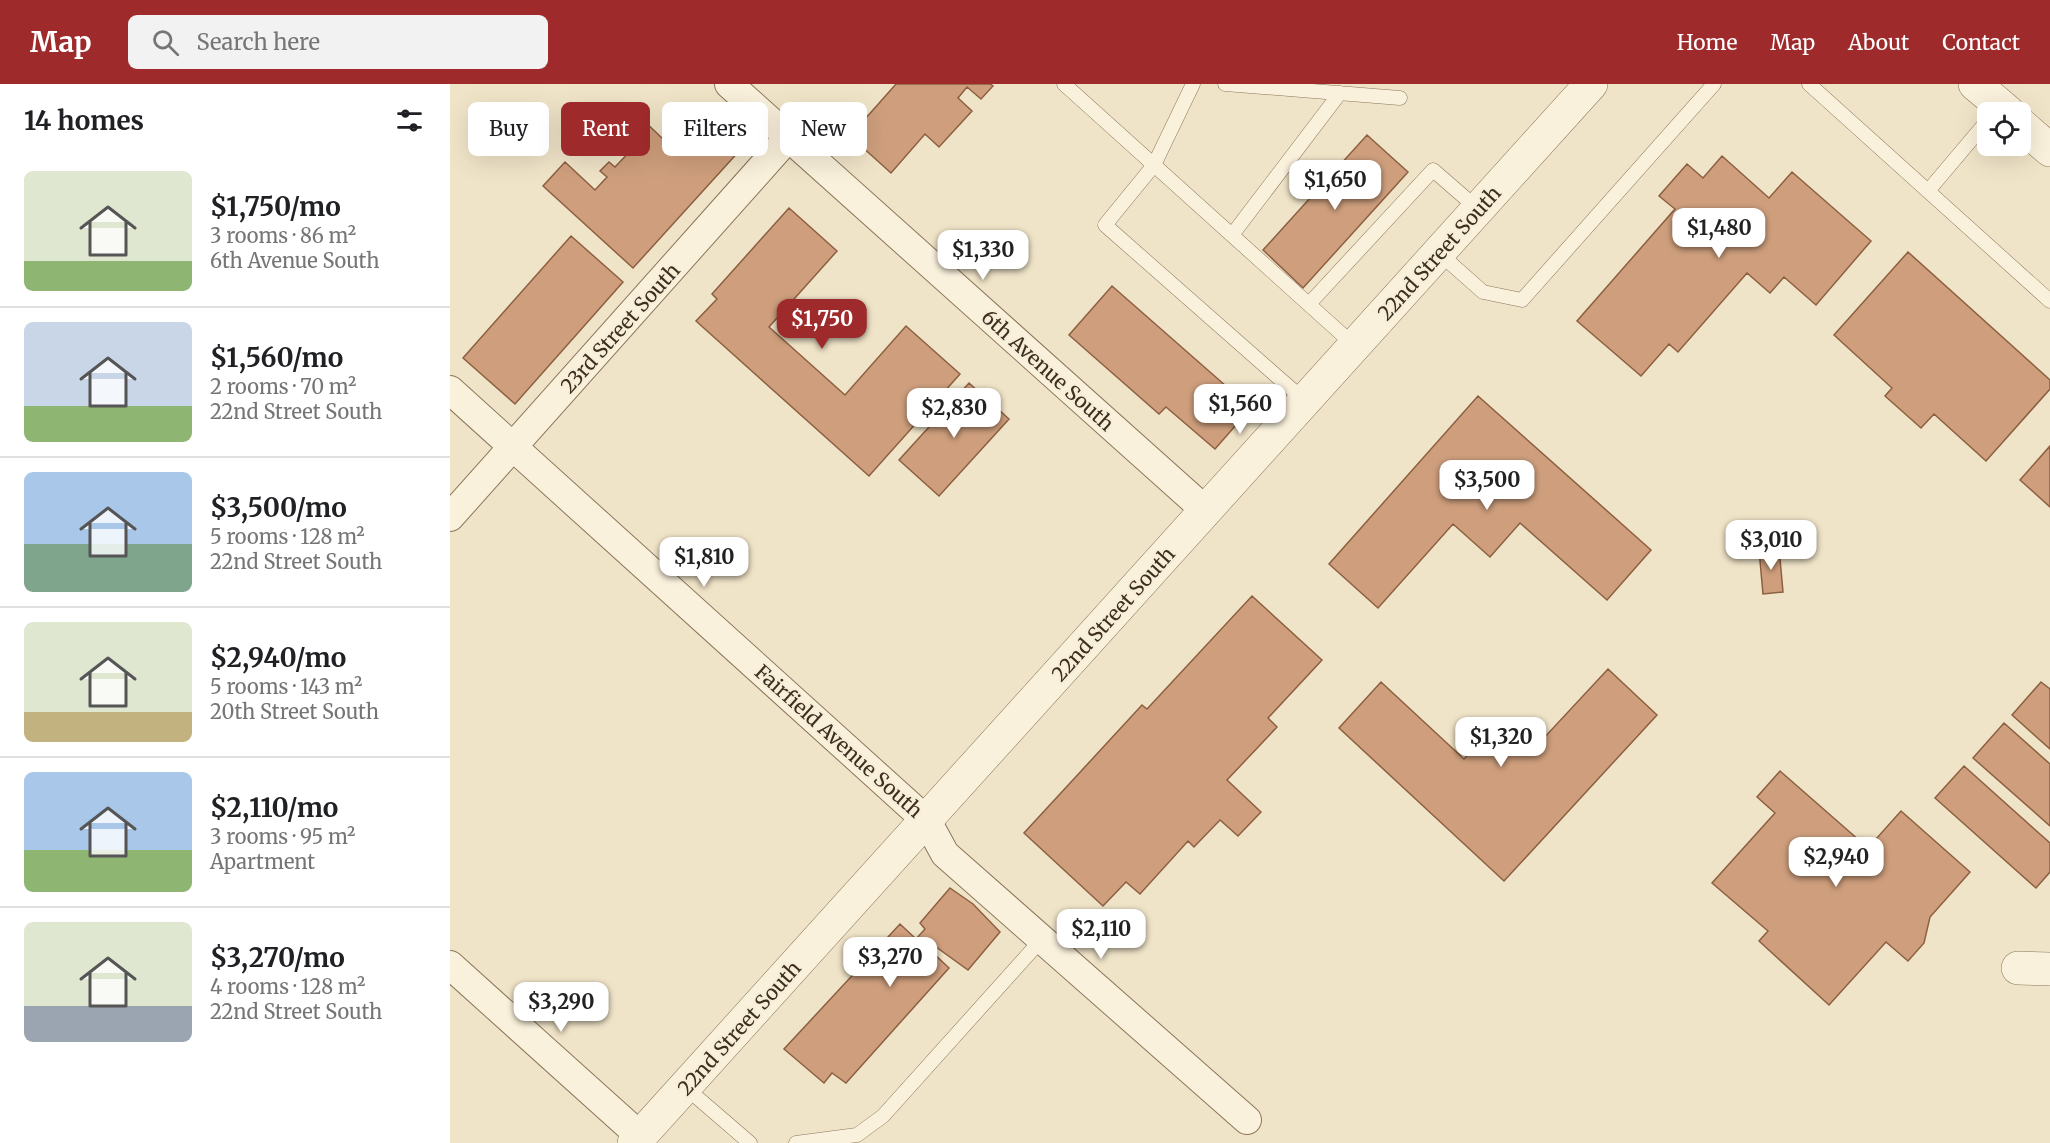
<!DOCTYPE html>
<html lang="en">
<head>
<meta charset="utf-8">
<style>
	:root { --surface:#fff; --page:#f2f2f2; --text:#202124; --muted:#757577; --line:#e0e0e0; --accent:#9e2a2b }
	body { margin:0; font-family:Merriweather,serif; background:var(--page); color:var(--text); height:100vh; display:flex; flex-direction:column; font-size:22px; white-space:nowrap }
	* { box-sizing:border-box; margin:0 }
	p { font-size:20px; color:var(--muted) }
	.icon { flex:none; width:33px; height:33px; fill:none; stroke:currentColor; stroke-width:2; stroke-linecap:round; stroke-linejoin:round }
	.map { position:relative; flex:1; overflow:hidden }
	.details { display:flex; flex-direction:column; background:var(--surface); width:450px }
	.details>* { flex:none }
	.top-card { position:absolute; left:18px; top:18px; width:570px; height:54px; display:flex; gap:12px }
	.controls { position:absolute; left:1527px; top:18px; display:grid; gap:12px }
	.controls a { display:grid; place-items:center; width:54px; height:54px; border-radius:9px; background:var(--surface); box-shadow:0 6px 24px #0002; font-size:30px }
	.price { position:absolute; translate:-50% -51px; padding:0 14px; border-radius:12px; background:#fff; color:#222; font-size:20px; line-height:39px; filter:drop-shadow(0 2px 3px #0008) }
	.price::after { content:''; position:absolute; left:50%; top:36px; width:18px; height:14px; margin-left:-9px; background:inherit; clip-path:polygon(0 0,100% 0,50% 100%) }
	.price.current { background:var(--accent); color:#fff }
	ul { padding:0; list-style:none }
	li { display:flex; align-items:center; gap:18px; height:150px; padding:0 24px }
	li+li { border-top:2px solid var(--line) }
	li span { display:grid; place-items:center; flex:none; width:168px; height:120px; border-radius:9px; color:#555 }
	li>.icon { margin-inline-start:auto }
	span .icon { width:72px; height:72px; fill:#fffc; stroke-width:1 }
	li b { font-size:26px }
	h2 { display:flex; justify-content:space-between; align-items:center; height:72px; padding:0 24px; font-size:26px }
	.tag { padding:0 21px; border-radius:9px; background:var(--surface); box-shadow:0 6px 24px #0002; font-size:21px; line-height:54px }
	.tag.current { background:var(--accent); color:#fff }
	header { display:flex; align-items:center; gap:36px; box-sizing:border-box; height:84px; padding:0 30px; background:var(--accent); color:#fff }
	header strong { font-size:28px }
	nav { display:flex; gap:33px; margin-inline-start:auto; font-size:21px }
	.search { width:420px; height:54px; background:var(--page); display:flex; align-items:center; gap:15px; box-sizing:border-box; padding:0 21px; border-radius:9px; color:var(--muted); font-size:22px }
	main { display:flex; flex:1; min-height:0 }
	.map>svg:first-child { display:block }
</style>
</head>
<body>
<header>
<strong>Map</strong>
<div class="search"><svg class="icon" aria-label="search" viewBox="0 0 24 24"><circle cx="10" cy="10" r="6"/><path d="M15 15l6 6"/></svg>Search here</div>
<nav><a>Home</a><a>Map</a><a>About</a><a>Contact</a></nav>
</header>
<main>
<section class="details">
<h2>14 homes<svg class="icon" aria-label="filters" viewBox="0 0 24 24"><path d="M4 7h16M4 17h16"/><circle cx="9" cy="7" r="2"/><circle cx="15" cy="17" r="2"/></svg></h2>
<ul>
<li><span style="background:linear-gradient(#dfe7d0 75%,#8fb573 0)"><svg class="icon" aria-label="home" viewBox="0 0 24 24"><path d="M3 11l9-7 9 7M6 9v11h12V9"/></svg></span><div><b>$1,750/mo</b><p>3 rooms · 86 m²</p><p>6th Avenue South</p></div></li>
<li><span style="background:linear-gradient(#c9d6e8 70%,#8fb573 0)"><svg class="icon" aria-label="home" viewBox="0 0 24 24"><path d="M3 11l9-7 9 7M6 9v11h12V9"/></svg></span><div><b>$1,560/mo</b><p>2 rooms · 70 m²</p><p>22nd Street South</p></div></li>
<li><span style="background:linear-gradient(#a9c7e8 60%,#7fa58c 0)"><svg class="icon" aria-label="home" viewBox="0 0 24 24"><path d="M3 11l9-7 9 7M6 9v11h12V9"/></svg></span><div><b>$3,500/mo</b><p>5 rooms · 128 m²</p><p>22nd Street South</p></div></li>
<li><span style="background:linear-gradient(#dfe7d0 75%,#c2b280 0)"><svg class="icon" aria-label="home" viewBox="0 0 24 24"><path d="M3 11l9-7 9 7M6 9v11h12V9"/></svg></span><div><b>$2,940/mo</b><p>5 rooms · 143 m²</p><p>20th Street South</p></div></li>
<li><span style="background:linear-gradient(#a9c7e8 65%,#8fb573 0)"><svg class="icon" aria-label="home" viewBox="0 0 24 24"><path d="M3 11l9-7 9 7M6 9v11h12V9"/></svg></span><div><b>$2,110/mo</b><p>3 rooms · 95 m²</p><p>Apartment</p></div></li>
<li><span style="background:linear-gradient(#dfe7d0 70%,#9aa5b1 0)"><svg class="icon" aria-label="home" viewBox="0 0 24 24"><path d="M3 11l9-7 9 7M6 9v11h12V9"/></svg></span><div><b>$3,270/mo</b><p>4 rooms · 128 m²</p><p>22nd Street South</p></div></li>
</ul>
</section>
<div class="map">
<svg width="1600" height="1059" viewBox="0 0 1600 1059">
	<rect width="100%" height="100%" fill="#f0e4c8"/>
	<path fill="#cf9f7d" stroke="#8d5f41" stroke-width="1.5" d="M 446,0 L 540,0 L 543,2 L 531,15 L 517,3 L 508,14 L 522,27 L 489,63 L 475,50 L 441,89 L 400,52 Z
		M 244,22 L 291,65 L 183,184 L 93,102 L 115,78 L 145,106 L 157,93 L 150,87 L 159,78 L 165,83 L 186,61 L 174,50 L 190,33 L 213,55 Z
		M 917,51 L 958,88 L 853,204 L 813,166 Z
		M 1272,72 L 1319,114 L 1342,88 L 1421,157 L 1366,221 L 1334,193 L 1320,209 L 1297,189 L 1228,268 L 1219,260 L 1191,292 L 1127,237 L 1225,125 L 1209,112 L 1237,80 L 1253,94 Z
		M 339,124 L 387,167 L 319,243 L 395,311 L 456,242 L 510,290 L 419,392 L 246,237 L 267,215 L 262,210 Z
		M 121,152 L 173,198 L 65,320 L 13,274 Z
		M 1458,168 L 1600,296 L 1600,305 L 1536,377 L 1484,330 L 1471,344 L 1435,312 L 1442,304 L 1384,251 Z
		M 662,202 L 801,324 L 765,365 L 716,323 L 709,330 L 619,251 Z
		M 519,299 L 559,335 L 489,412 L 449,376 Z
		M 1028,312 L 1201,466 L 1157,516 L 1070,439 L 1040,473 L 1003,440 L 928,524 L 879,480 Z
		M 1600,362 L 1600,423 L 1570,396 Z
		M 1329,464 L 1333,508 L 1313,510 L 1309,466 Z
		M 802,512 L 872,576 L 818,634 L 827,643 L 777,696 L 811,728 L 788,752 L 770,736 L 744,763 L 738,757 L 690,810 L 676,798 L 653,822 L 574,749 L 692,621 L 697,625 Z
		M 1158,585 L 1207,631 L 1054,797 L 889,644 L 931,598 L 1014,675 L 1047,639 L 1079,670 Z
		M 1591,598 L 1600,605 L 1600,665 L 1562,631 Z
		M 1554,639 L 1600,680 L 1600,742 L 1523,674 Z
		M 1514,682 L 1600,759 L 1600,788 L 1586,804 L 1485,714 Z
		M 1330,687 L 1418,764 L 1451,727 L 1520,788 L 1480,833 L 1474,859 L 1458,877 L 1436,858 L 1379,921 L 1309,857 L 1318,847 L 1262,799 L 1325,729 L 1307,713 Z
		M 500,804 L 523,820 L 550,848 L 518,886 L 486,863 L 481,867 L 499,884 L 396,999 L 382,989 L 374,999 L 334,965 L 450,840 L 466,855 L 475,845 L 470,839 Z"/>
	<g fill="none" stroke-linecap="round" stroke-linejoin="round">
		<g stroke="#8d765c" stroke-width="15">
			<path id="service" d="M 614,0 L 905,262
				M 743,0 L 704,81 L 655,141 L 855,317
				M 775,0 L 950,14
				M 1359,0 L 1600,217
				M 1478,107 L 1538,36
				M 782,151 L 890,9
				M 989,169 L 1033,208 L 1072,216 L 1264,0
				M 859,220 L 983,86 L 1028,125
				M 235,1003 L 300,1059
				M 346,1059 L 407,1051 L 433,1032 L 592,855"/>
		</g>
		<g stroke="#8d765c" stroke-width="30">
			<path id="minor" d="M 279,0 L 756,427
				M 0,306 L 477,737 L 495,770 L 797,1036
				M 0,433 L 338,54
				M 0,881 L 190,1052"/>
		</g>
		<g stroke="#8d765c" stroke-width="34">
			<path id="tertiary" d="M 1525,0 L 1558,28
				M 1570,40 L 1600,66
				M 1568,884 L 1600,885
				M 184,1059 L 1141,0"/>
		</g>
		<use href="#service" stroke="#faf1dc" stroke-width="14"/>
		<use href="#minor" stroke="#faf1dc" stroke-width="28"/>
		<use href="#tertiary" stroke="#faf1dc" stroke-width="33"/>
	</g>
	<g text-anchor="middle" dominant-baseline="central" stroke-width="4.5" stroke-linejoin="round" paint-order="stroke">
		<g font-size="20" fill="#3d2e20" stroke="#f7eed8">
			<text transform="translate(989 169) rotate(-48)">22nd Street South</text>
			<text transform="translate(170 244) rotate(-48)">23rd Street South</text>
			<text transform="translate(598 286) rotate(42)">6th Avenue South</text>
			<text transform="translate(663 530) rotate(-48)">22nd Street South</text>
			<text transform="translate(389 657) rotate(42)">Fairfield Avenue South</text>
			<text transform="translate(289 944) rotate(-48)">22nd Street South</text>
		</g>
	</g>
</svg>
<div class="controls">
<a><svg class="icon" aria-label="locate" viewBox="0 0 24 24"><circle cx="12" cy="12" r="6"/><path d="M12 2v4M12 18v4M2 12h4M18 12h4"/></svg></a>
</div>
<b class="price" style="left:885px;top:127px">$1,650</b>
<b class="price" style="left:1269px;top:175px">$1,480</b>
<b class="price" style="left:533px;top:197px">$1,330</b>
<b class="price current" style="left:372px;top:266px">$1,750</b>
<b class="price" style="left:790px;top:351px">$1,560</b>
<b class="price" style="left:504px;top:355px">$2,830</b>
<b class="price" style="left:1037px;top:427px">$3,500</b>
<b class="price" style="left:1321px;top:487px">$3,010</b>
<b class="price" style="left:254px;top:504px">$1,810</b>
<b class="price" style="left:1051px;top:684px">$1,320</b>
<b class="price" style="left:1386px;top:804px">$2,940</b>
<b class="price" style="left:651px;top:876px">$2,110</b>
<b class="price" style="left:440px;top:904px">$3,270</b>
<b class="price" style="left:111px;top:949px">$3,290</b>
<div class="top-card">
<a class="tag">Buy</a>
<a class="tag current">Rent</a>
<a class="tag">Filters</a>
<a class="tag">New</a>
</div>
</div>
</main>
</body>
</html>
